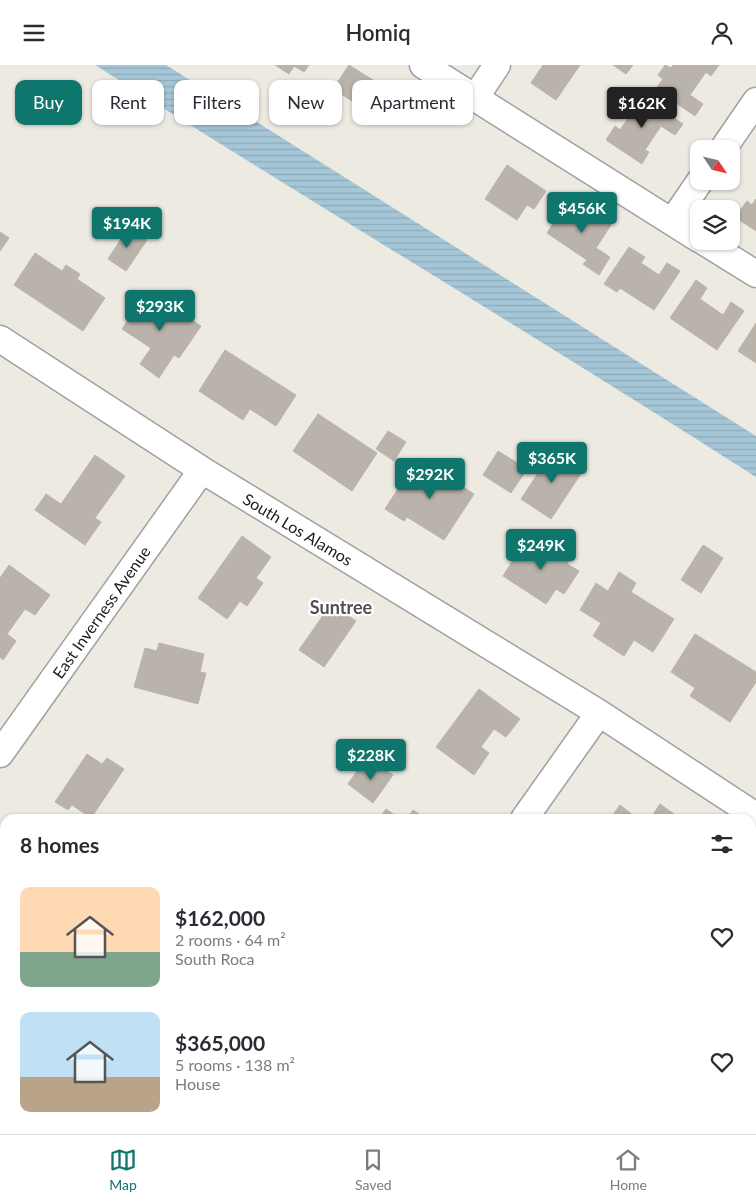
<!DOCTYPE html>
<html lang="en">
<head>
<meta charset="utf-8">
<style>
	:root { --surface:#fff; --page:#f2f2f3; --text:#2b2b33; --muted:#7c7c81; --line:#e1e1e2; --accent:#0f766e }
	body { margin:0; font-family:Lato,sans-serif; background:var(--page); color:var(--text); height:100vh; display:flex; flex-direction:column; font-size:19px; white-space:nowrap }
	* { box-sizing:border-box; margin:0 }
	p { font-size:16px; color:var(--muted) }
	.icon { flex:none; width:28px; height:28px; fill:none; stroke:currentColor; stroke-width:2; stroke-linecap:round; stroke-linejoin:round }
	.map { position:relative; flex:1; overflow:hidden }
	.details { position:absolute; left:0px; top:749px; width:756px; height:321px; display:flex; flex-direction:column; background:var(--surface); border-radius:15px 15px 0 0; box-shadow:0 1px 4px #0004 }
	.details>* { flex:none }
	.banner { position:absolute; left:15px; top:15px; width:500px; height:45px; display:flex; gap:10px }
	.needle { width:32px; rotate:125deg }
	.controls { position:absolute; left:690px; top:75px; display:grid; gap:10px }
	.controls a { display:grid; place-items:center; width:50px; height:50px; border-radius:10px; background:var(--surface); box-shadow:0 1px 4px #0004; font-size:25px }
	.price { position:absolute; translate:-50% -42px; padding:0 11px; border-radius:5px; background:var(--accent); color:#fff; font-size:16px; line-height:32px; filter:drop-shadow(0 1px 2px #0008) }
	.price::after { content:''; position:absolute; left:50%; top:30px; width:15px; height:11px; margin-left:-8px; background:inherit; clip-path:polygon(0 0,100% 0,50% 100%) }
	.price.on { background:#222; color:#fff }
	ul { padding:0; list-style:none }
	li { display:flex; align-items:center; gap:15px; height:125px; padding:0 20px }
	li span { display:grid; place-items:center; flex:none; width:140px; height:100px; border-radius:10px; color:#555 }
	li>.icon { margin-inline-start:auto }
	span .icon { width:60px; height:60px; fill:#fffc; stroke-width:1 }
	li b { font-size:21px }
	h2 { display:flex; justify-content:space-between; align-items:center; height:60px; padding:0 20px; font-size:21px }
	.pill { padding:0 18px; border-radius:10px; background:var(--surface); box-shadow:0 1px 4px #0004; font-size:18px; line-height:45px }
	.pill.on { background:var(--accent); color:#fff }
	header { display:flex; justify-content:space-between; align-items:center; height:65px; padding:0 20px; background:var(--surface); font-size:22px; font-weight:600 }
	.menu { display:flex; justify-content:space-around; align-items:center; height:70px; border-top:1px solid var(--line); background:var(--surface); font-size:14px; color:var(--muted) }
	.menu a { display:grid; justify-items:center; gap:2px }
	.menu .on { color:var(--accent) }
	.map>svg:first-child { display:block }
</style>
</head>
<body>
<header><svg class="icon" aria-label="menu" viewBox="0 0 24 24"><path d="M4 6h16M4 12h16M4 18h16"/></svg>Homiq<svg class="icon" aria-label="person" viewBox="0 0 24 24"><circle cx="12" cy="8" r="4"/><path d="M4 21q1-7 8-7t8 7"/></svg></header>
<div class="map">
<svg width="756" height="1069" viewBox="0 0 756 1069">
	<defs>
		<pattern id="water-rules" width="6" height="5" patternUnits="userSpaceOnUse" patternTransform="scale(1.25)"><rect width="6" height="5" fill="#a5c6d7"/><path d="M0 2.5h6" fill="none" stroke="#8daab8"/></pattern>
	</defs>
	<rect width="100%" height="100%" fill="#edeae2"/>
	<path fill="url(#water-rules)" d="M 95,0 L 166,0 L 756,371 L 756,412 C 537,272 314,139 95,0 Z"/>
	<path fill="#b9b3ac" stroke="#bdb3a6" d="M 275,0 L 309,0 L 304,7 L 294,1 L 289,9 Z
		M 349,0 L 384,22 L 368,46 L 333,24 Z
		M 543,0 L 580,0 L 556,35 L 531,18 Z
		M 613,0 L 633,0 L 626,9 Z
		M 665,0 L 671,3 L 673,0 L 719,0 L 711,11 L 706,7 L 690,30 L 703,39 L 695,51 L 656,24 L 663,14 L 658,10 Z
		M 643,32 L 683,59 L 675,70 L 661,61 L 645,85 L 649,87 L 642,99 L 606,75 L 615,61 L 620,65 L 629,52 L 623,48 L 629,39 L 635,44 Z
		M 507,100 L 546,126 L 534,144 L 527,140 L 517,155 L 485,134 Z
		M 756,134 L 756,166 L 735,152 L 747,136 L 752,140 Z
		M 568,135 L 582,144 L 583,142 L 611,160 L 596,183 L 610,192 L 599,210 L 583,199 L 587,195 L 547,168 Z
		M 128,163 L 147,175 L 126,206 L 108,194 Z
		M 0,167 L 9,173 L 0,186 Z
		M 629,182 L 645,192 L 641,198 L 659,210 L 667,198 L 680,206 L 654,245 L 620,223 L 617,227 L 604,219 Z
		M 35,188 L 62,206 L 66,200 L 80,209 L 77,214 L 105,233 L 83,266 L 14,220 Z
		M 696,215 L 707,223 L 700,234 L 723,250 L 731,237 L 744,246 L 717,285 L 670,253 Z
		M 148,226 L 201,261 L 179,293 L 174,290 L 159,313 L 140,299 L 151,283 L 122,264 Z
		M 756,258 L 756,298 L 738,286 Z
		M 225,285 L 296,330 L 276,361 L 250,344 L 243,355 L 199,326 Z
		M 318,349 L 377,388 L 352,426 L 293,386 Z
		M 388,366 L 406,377 L 394,396 L 376,384 Z
		M 554,384 L 584,404 L 551,454 L 521,434 Z
		M 498,386 L 527,404 L 511,428 L 483,410 Z
		M 95,390 L 125,411 L 95,453 L 101,457 L 85,480 L 35,445 L 46,429 L 61,439 Z
		M 418,393 L 474,429 L 444,475 L 407,452 L 404,456 L 385,444 Z
		M 242,471 L 271,492 L 256,513 L 263,518 L 247,541 L 240,536 L 227,554 L 198,533 Z
		M 527,473 L 546,486 L 551,478 L 572,492 L 567,499 L 579,506 L 564,529 L 556,524 L 546,539 L 503,511 Z
		M 703,480 L 723,493 L 701,528 L 681,515 Z
		M 9,500 L 50,530 L 35,550 L 25,544 L 7,569 L 16,576 L 3,595 L 0,592 L 0,513 Z
		M 619,507 L 636,518 L 631,527 L 674,554 L 653,587 L 634,575 L 624,591 L 593,571 L 601,558 L 580,545 L 596,518 L 608,526 Z
		M 331,539 L 356,556 L 324,602 L 299,585 Z
		M 695,569 L 756,607 L 756,617 L 730,657 L 690,631 L 695,623 L 671,607 Z
		M 159,578 L 204,589 L 200,607 L 206,608 L 198,639 L 134,622 L 145,583 L 157,586 Z
		M 479,624 L 520,654 L 506,672 L 494,664 L 481,682 L 489,688 L 474,710 L 436,682 Z
		M 87,689 L 102,699 L 107,693 L 124,704 L 91,753 L 72,740 L 68,745 L 55,737 Z
		M 372,695 L 393,710 L 373,738 L 348,719 L 362,699 L 367,703 Z
		M 660,739 L 681,754 L 650,754 Z
		M 620,740 L 638,754 L 610,754 Z
		M 386,744 L 400,754 L 379,754 Z
		M 413,745 L 426,754 L 407,754 Z
		M 0,812 L 5,815 L 5,856 L 0,852 Z
		M 29,1065 L 45,1065 L 50,1069 L 26,1069 Z
		M 155,1065 L 194,1065 L 200,1069 L 161,1069 Z
		M 206,1065 L 228,1065 L 225,1069 L 203,1069 Z"/>
	<g fill="none" stroke-linecap="round" stroke-linejoin="round">
		<g stroke="#a0a0a0" stroke-width="29">
			<path id="minor" d="M 423,0 L 699,174
				M 475,33 L 497,0
				M 723,84 L 756,36
				M 672,157 L 700,116
				M 703,176 L 756,209
				M 0,274 L 202,405 L 599,648 L 756,751
				M 0,689 L 202,405
				M 524,754 L 599,648
				M 300,1069 L 303,1065"/>
		</g>
		<use href="#minor" stroke="#fff" stroke-width="26"/>
	</g>
	<g text-anchor="middle" dominant-baseline="central" stroke-width="4.5" stroke-linejoin="round" paint-order="stroke">
		<g font-size="16" fill="#1c1c1c" stroke="#fff">
			<text transform="translate(298 464) rotate(31)">South Los Alamos</text>
			<text transform="translate(101 547) rotate(-55)">East Inverness Avenue</text>
		</g>
		<g font-size="18" font-weight="bold" fill="#4f4f4f" stroke="#fff">
			<text x="341" y="542">Suntree</text>
		</g>
	</g>
</svg>
<div class="controls">
<a><svg class="needle" viewBox="-14 -14 28 28"><path d="M0-13l5 13h-10z" fill="#e53935"/><path d="M0 13l5-13h-10z" fill="#7c7c81"/></svg></a>
<a><svg class="icon" aria-label="layers" viewBox="0 0 24 24"><path d="M12 4l9 5-9 5-9-5zM3 14l9 5 9-5"/></svg></a>
</div>
<b class="price on" style="left:642px;top:64px">$162K</b>
<b class="price" style="left:582px;top:169px">$456K</b>
<b class="price" style="left:127px;top:184px">$194K</b>
<b class="price" style="left:160px;top:267px">$293K</b>
<b class="price" style="left:552px;top:419px">$365K</b>
<b class="price" style="left:430px;top:435px">$292K</b>
<b class="price" style="left:541px;top:506px">$249K</b>
<b class="price" style="left:371px;top:716px">$228K</b>
<div class="banner">
<a class="pill on">Buy</a>
<a class="pill">Rent</a>
<a class="pill">Filters</a>
<a class="pill">New</a>
<a class="pill">Apartment</a>
</div>
<section class="details">
<h2>8 homes<svg class="icon" aria-label="filters" viewBox="0 0 24 24"><path d="M4 7h16M4 17h16"/><circle cx="9" cy="7" r="2"/><circle cx="15" cy="17" r="2"/></svg></h2>
<ul>
<li><span style="background:linear-gradient(#ffd9b3 65%,#7fa58c 0)"><svg class="icon" aria-label="home" viewBox="0 0 24 24"><path d="M3 11l9-7 9 7M6 9v11h12V9"/></svg></span><div><b>$162,000</b><p>2 rooms · 64 m²</p><p>South Roca</p></div><svg class="icon" aria-label="heart" viewBox="0 0 24 24"><path d="M12 20l-8-8c-3-5 5-10 8-4 3-6 11-1 8 4z"/></svg></li>
<li><span style="background:linear-gradient(#bfe0f5 65%,#b9a48a 0)"><svg class="icon" aria-label="home" viewBox="0 0 24 24"><path d="M3 11l9-7 9 7M6 9v11h12V9"/></svg></span><div><b>$365,000</b><p>5 rooms · 138 m²</p><p>House</p></div><svg class="icon" aria-label="heart" viewBox="0 0 24 24"><path d="M12 20l-8-8c-3-5 5-10 8-4 3-6 11-1 8 4z"/></svg></li>
</ul>
</section>
</div>
<nav class="menu">
<a class="on"><svg class="icon" aria-label="map" viewBox="0 0 24 24"><path d="M3 6l6-2 6 2 6-2v14l-6 2-6-2-6 2zM9 4v14M15 6v14"/></svg>Map</a>
<a><svg class="icon" aria-label="saved" viewBox="0 0 24 24"><path d="M7 4h10v16l-5-4-5 4z"/></svg>Saved</a>
<a><svg class="icon" aria-label="home" viewBox="0 0 24 24"><path d="M3 11l9-7 9 7M6 9v11h12V9"/></svg>Home</a>
</nav>
</body>
</html>
